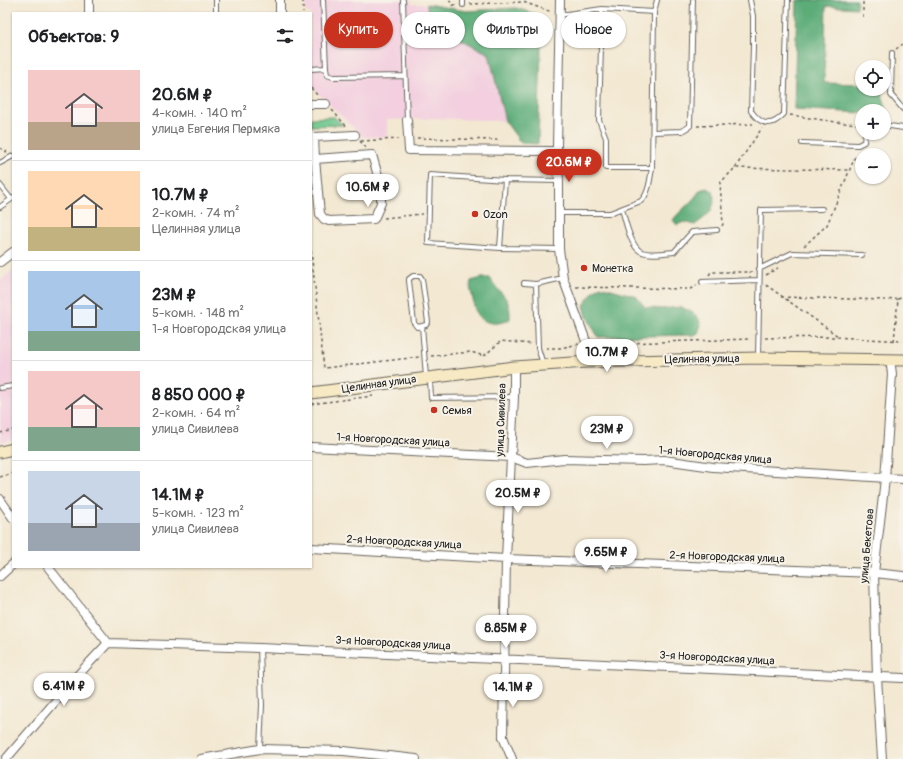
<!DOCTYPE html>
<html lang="ru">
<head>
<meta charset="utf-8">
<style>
	:root { --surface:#fff; --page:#f6f6f6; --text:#202124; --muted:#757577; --line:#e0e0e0; --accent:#c8321e }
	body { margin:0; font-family:Pangolin,sans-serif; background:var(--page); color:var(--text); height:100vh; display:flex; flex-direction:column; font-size:15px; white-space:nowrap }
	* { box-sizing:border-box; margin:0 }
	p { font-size:13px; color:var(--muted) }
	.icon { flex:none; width:22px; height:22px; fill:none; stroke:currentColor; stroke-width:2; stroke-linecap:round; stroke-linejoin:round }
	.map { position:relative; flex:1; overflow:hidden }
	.details { position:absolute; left:12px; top:12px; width:300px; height:556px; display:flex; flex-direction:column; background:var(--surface); border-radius:0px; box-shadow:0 1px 3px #0004 }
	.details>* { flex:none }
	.banner { position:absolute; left:324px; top:12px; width:380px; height:36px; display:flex; gap:8px }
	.controls { position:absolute; left:855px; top:60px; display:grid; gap:8px }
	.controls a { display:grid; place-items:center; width:36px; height:36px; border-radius:50%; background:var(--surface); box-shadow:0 1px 3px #0004; font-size:20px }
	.price { position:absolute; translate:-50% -34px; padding:0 9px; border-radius:14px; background:#fff; color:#222; font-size:13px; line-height:26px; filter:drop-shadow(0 1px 2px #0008) }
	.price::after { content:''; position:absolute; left:50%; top:24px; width:12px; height:9px; margin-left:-6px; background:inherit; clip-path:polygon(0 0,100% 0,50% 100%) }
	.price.selected { background:var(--accent); color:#fff }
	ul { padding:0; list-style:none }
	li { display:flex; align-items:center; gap:12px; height:100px; padding:0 16px }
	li+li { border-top:1px solid var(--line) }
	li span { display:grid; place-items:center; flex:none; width:112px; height:80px; border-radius:0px; color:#555 }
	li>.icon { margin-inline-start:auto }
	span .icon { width:48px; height:48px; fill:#fffc; stroke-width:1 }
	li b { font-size:17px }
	h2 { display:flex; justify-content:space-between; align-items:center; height:48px; padding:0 16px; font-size:17px }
	.chip { padding:0 14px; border-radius:18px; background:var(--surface); box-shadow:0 1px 3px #0004; font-size:14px; line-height:36px }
	.chip.selected { background:var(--accent); color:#fff }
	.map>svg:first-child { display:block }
</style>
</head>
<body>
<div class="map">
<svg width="903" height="759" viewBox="0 0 903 759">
	<rect width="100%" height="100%" fill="#f7f3e8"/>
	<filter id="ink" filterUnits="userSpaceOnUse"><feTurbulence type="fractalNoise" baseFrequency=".025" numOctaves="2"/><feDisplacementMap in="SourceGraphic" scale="8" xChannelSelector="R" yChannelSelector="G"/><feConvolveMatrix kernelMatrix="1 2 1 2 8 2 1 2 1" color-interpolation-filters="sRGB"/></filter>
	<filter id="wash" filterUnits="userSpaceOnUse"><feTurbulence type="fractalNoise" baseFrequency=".012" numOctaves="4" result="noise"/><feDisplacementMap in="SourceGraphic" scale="16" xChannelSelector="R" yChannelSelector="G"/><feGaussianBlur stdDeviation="0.9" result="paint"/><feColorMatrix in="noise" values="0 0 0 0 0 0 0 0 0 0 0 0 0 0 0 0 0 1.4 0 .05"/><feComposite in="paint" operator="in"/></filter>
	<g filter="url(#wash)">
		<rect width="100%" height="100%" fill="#f3e8d2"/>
		<path fill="#f3cfdf" d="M 305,0 L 411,0 L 411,4 L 427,4 L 428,22 L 489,54 L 505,121 L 435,118 L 424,119 L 387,120 L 387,137 L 362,137 L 311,86 L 311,13 L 306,13 Z
			M 13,270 L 13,440 L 0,443 L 0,281 Z"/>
		<path fill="#70c78d" stroke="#467254" d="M 334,117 L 343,125 L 311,126 L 311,118 Z"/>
		<path fill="#5cac78" stroke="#3c644a" d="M 797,0 L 857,0 L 857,8 L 826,6 L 824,83 L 862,84 L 862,89 L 880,89 L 889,115 L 884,115 L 884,111 L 862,111 L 862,113 L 794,109 Z
			M 427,4 L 466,11 L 516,8 L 542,16 L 538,144 L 521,143 L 505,121 L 489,54 L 428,22 Z
			M 706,188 L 713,191 C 717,210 708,215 695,225 L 684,222 L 677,225 L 673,220 C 681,209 693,202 700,190 Z
			M 482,278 L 490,278 C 500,296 511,295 510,319 C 496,327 478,324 474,306 C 473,304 474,302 473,300 C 472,292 469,290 471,281 Z
			M 600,286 L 636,296 L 645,307 L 660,309 L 681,307 L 690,311 L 698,317 L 701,325 L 698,333 L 694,335 L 598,337 L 587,317 L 584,305 L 593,292 Z"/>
	</g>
	<g filter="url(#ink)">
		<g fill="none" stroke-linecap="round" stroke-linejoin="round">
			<g stroke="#67635c" stroke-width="6">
				<path id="lane" d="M 216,0 L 216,13
					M 323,0 L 326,68 L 327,75 L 333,77 L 405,76
					M 403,0 L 407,120
					M 463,0 L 463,5
					M 750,0 L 753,16 L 753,47 L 751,111 C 761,125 771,128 784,114 L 788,0
					M 602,9 L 599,120 L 606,138 L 606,168 L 652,168
					M 560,15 L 602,9 L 654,12
					M 892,53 L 891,95 L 903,109
					M 311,69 L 326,68
					M 884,125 L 903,128
					M 653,132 L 682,131 L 690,126 L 693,0
					M 802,143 L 858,145 L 864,142 L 865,133
					M 0,163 L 13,156
					M 505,180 L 430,175 L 428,243 L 500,248 L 559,249
					M 0,185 L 11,199
					M 0,207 L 13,198
					M 622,209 C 625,219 630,245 640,251 C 649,256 664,253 674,252 L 692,232 L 717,230
					M 559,213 L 610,213 L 641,201 C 649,194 650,179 652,168 L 654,12 L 657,0
					M 500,248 L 505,180 L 559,181
					M 759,269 L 792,253 L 862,255
					M 702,282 L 759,280
					M 524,283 L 536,284 L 563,278
					M 536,284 L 538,348 L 543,364
					M 422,326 L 426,325 L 428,322 L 422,279 L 420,276 L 413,276 L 409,279 L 409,281 L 414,323 L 417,327 L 422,326 L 426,377
					M 758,357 L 761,210 L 822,209
					M 430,380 L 431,398 L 514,397
					M 0,388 L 13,386
					M 260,749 L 262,705 L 260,648"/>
			</g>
			<g stroke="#67635c" stroke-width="10">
				<path id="street" d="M 89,0 L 89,13
					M 280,0 L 280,13
					M 560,0 L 557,146 L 559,181 L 559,249 L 563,278 L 587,344 L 587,362
					M 311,104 L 326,104
					M 407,120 L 409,150 L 557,151
					M 311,159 L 315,159 L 372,155 L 381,186 L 381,203 L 374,219 L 329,221 L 324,219 L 320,214 L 315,159 L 314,137 L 355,135
					M 0,262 L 13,252
					M 311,447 L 511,457 L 527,463 L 564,459 L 643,461 L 664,460 L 713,467 L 903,479
					M 0,499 L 13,518
					M 311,548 L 506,559 L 874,573 L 903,576
					M 48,567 L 108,643
					M 0,576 L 13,564
					M 6,759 L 77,676 L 108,643 L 260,648 L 903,678
					M 201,759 L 260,749 L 344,751 L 416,759
					M 512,759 L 503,737 L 506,559 L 514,397 L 514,367
					M 882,759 L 877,677 L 874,573 L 885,479 L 892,374 L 890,359"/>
			</g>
			<g stroke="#67635c" stroke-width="13">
				<path id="secondary" d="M 311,393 L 514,367 L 587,362 L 758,358 L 903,360
					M 0,452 L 13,449"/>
			</g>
			<path stroke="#67635c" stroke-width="1.5" stroke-dasharray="3 3" stroke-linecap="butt" d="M 303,0 L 303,13
				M 449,0 L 453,5 L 456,5
				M 470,4 L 523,2 L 552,12
				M 863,17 L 863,0
				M 896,49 L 903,44
				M 311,88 L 318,96
				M 332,110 L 347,127
				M 790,115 L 843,123 L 862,124
				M 697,126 L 753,124
				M 417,138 L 497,140 L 500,142
				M 360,141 L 366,148
				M 361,141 L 399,139
				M 0,148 L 7,152
				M 735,168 L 762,128
				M 384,218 L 422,214
				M 722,226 L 723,224 L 720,183 L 735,168 L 848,170
				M 804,246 L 827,225 L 855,157
				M 311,251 L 324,368 L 419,357
				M 709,275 L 711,272 L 754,272
				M 766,275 L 778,268
				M 766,285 L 838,336
				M 576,287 L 690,289 L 697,285
				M 781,297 L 886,300 L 898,299
				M 765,338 L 835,337 L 903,341
				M 894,341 L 898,299 L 903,297
				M 595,344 L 751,339
				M 546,348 L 560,348 L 579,344
				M 431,356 L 471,352 L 484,356 L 501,341 L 531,344
				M 311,404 L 373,396
				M 0,433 L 13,430
				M 0,477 L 13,473"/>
			<use href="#lane" stroke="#fff" stroke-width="4"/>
			<use href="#street" stroke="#fff" stroke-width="8"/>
			<use href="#secondary" stroke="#f7e9c3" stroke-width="11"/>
		</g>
	</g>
	<g fill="#c8321e" stroke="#f7f3e8" stroke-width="1.5">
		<circle cx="475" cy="214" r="4"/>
		<circle cx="584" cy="268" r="4"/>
		<circle cx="434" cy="410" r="4"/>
	</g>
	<g text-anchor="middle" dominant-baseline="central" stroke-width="4" stroke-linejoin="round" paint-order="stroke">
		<g font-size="11" fill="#1c1c1c" stroke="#f7f3e8" text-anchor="start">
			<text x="483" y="214">Ozon</text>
			<text x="592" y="268">Монетка</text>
			<text x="442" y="410">Семья</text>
		</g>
		<g font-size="11" fill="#1c1c1c" stroke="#f7f3e8">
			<text transform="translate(702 359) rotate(-1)">Целинная улица</text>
			<text transform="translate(379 384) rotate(-8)">Целинная улица</text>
			<text transform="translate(501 420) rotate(-88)">улица Сивилева</text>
			<text transform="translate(393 440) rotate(3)">1-я Новгородская улица</text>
			<text transform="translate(715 455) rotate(5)">1-я Новгородская улица</text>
			<text transform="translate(404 542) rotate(3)">2-я Новгородская улица</text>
			<text transform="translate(867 546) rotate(-85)">улица Бекетова</text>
			<text transform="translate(727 557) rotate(2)">2-я Новгородская улица</text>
			<text transform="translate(393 643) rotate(3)">3-я Новгородская улица</text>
			<text transform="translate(717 658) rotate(3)">3-я Новгородская улица</text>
		</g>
	</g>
</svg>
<div class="controls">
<a><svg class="icon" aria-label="locate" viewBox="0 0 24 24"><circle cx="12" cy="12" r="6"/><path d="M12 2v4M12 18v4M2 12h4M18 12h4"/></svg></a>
<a>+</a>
<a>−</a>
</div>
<b class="price selected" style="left:569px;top:183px">20.6M ₽</b>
<b class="price" style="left:368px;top:208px">10.6M ₽</b>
<b class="price" style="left:607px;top:373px">10.7M ₽</b>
<b class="price" style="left:607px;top:450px">23M ₽</b>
<b class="price" style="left:518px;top:514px">20.5M ₽</b>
<b class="price" style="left:606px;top:573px">9.65M ₽</b>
<b class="price" style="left:506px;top:649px">8.85M ₽</b>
<b class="price" style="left:64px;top:707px">6.41M ₽</b>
<b class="price" style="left:513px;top:708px">14.1M ₽</b>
<div class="banner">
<a class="chip selected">Купить</a>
<a class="chip">Снять</a>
<a class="chip">Фильтры</a>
<a class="chip">Новое</a>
</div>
<section class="details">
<h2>Объектов: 9<svg class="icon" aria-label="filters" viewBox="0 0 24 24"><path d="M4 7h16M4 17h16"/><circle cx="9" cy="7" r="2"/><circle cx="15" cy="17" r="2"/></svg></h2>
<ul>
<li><span style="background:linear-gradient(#f6c9c9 65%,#b9a48a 0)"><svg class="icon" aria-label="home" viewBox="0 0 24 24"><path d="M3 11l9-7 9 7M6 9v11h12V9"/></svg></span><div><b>20.6M ₽</b><p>4-комн. · 140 m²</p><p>улица Евгения Пермяка</p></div></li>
<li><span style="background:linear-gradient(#ffd9b3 70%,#c2b280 0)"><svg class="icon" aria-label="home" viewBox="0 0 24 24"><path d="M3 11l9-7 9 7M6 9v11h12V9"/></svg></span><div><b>10.7M ₽</b><p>2-комн. · 74 m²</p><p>Целинная улица</p></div></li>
<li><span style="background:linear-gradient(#a9c7e8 75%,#7fa58c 0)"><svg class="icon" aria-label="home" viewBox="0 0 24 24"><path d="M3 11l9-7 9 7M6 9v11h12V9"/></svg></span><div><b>23M ₽</b><p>5-комн. · 148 m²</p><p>1-я Новгородская улица</p></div></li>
<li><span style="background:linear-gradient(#f6c9c9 70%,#7fa58c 0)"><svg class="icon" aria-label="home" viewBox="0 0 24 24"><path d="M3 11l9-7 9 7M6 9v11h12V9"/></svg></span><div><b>8 850 000 ₽</b><p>2-комн. · 64 m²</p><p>улица Сивилева</p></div></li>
<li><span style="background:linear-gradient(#c9d6e8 65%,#9aa5b1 0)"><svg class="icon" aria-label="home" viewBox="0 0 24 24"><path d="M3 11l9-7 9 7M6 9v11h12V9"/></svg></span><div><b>14.1M ₽</b><p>5-комн. · 123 m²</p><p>улица Сивилева</p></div></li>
</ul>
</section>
</div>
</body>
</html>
